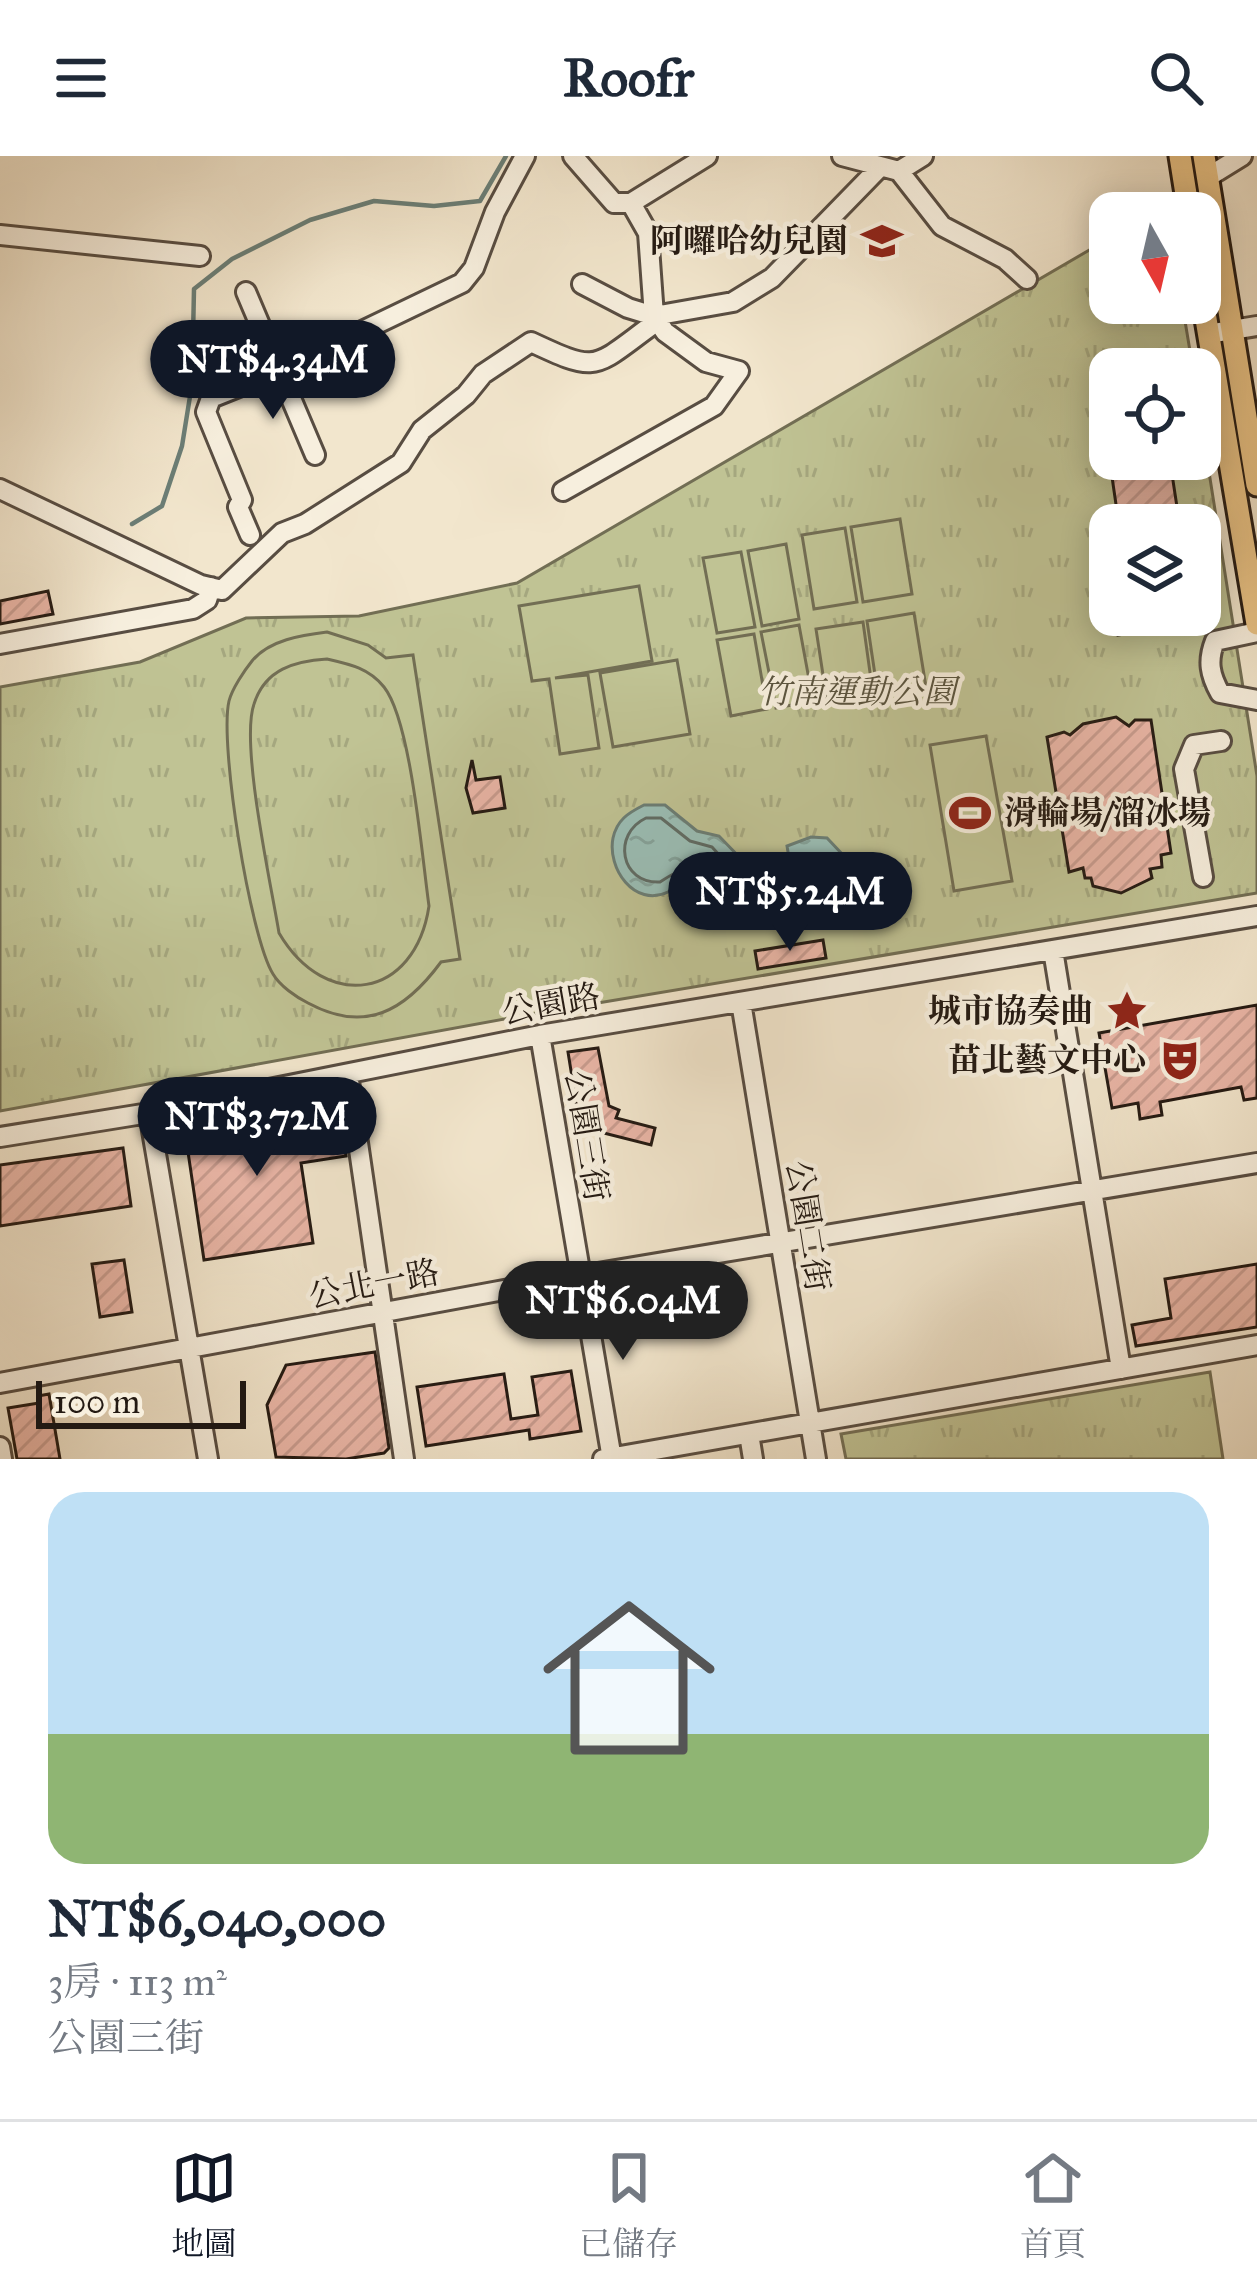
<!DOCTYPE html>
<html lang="zh-TW">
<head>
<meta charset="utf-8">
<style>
	:root { --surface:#fff; --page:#f6f6f7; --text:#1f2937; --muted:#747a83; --line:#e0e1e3; --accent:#111827 }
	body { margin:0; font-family:"IM FELL Great Primer","Noto Serif TC",serif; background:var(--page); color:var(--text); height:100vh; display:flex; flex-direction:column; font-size:45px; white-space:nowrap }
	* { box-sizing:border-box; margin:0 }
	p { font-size:39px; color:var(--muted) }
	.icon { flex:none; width:66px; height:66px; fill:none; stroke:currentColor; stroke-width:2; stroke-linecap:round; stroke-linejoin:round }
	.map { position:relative; height:1303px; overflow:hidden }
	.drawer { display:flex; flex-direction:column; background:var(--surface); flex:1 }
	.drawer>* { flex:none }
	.needle { width:78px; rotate:172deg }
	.fabs { position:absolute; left:1089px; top:36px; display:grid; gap:24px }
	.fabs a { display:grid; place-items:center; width:132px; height:132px; border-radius:24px; background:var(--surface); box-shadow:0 6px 30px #0003; font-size:60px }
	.scale { position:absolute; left:36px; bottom:30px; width:210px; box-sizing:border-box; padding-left:12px; border:6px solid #241a13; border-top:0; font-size:33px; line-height:42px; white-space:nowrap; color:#241a13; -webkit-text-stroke:9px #f7efde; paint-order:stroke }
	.price { position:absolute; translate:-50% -102px; padding:0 27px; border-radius:42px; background:var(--accent); color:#fff; font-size:39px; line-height:78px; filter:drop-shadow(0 3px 6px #0008) }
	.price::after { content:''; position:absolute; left:50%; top:72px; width:36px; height:27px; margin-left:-18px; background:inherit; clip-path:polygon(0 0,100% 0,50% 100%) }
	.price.selected { background:#222; color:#fff }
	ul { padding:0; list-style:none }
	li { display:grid; align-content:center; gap:24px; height:636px; padding:0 48px }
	li span { display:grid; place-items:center; height:372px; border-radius:36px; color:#555 }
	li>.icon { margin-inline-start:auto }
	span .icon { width:216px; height:216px; fill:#fffc; stroke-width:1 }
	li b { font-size:51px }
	header { display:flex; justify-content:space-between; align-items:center; height:156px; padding:0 48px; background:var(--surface); font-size:54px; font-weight:800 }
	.dock { display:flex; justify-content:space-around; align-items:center; height:168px; border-top:3px solid var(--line); background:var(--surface); font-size:33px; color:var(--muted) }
	.dock a { display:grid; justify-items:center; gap:6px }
	.dock .selected { color:var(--accent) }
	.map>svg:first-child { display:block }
</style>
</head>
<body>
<header><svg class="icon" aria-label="menu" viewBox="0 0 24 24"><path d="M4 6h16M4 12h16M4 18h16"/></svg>Roofr<svg class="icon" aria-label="search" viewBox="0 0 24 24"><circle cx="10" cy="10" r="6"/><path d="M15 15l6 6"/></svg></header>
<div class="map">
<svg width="1257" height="1303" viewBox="0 0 1257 1303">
	<defs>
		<pattern id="grass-tufts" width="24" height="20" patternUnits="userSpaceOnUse" patternTransform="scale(3)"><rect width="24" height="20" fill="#c0c394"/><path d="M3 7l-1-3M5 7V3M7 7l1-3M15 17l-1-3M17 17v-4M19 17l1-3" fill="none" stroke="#a5a77f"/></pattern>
		<pattern id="water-ripples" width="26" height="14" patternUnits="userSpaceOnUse" patternTransform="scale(3)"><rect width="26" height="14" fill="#9bc0b8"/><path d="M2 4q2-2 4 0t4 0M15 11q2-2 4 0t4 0" fill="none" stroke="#85a49d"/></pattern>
		<pattern id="building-hatch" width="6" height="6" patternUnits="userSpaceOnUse" patternTransform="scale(3)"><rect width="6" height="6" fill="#eab6a7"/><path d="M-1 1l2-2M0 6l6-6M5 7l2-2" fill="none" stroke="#c99c8f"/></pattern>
	</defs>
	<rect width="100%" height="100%" fill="#f2e6cd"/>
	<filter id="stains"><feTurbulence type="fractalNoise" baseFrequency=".00167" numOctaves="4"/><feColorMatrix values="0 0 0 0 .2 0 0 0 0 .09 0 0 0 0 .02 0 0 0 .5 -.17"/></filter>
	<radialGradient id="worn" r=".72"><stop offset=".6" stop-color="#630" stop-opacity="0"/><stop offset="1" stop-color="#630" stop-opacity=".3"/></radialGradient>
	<path fill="url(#grass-tufts)" stroke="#726e54" stroke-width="3" fill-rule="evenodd" d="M 1110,82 L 1110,147 L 1182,147 L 1193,213 L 1110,213 L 1110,303 L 1200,303 L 1200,259 L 1257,620 L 1257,737 L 538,857 L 0,955 L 0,531 L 140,506 L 246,462 L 359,460 L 517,427 ZM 1110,369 L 1200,369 L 1200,459 L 1110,459 Z
		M 1210,1216 L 1223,1303 L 846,1303 L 841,1278 Z"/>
	<path fill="#c0c394" stroke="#726e54" stroke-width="3" fill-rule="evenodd" d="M 900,363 L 912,438 L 863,446 L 851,371 Z
		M 845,372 L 857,446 L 814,453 L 802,379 Z
		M 786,388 L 799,463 L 762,470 L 748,395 Z
		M 741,396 L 755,471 L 717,477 L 703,402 Z
		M 639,430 L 652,505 L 555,522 L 588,519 L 599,592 L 560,598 L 549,523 L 532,525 L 519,450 Z
		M 914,457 L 926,531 L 878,539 L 867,465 Z
		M 863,466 L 873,538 L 827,545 L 816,473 Z
		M 799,469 L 813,545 L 776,552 L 761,476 Z
		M 327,476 L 368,489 L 386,502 L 413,499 L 460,803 L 441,806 C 405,855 365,878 308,847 C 296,841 280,830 273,818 C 250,781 219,587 229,545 C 232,533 244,515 252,505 C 269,484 302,479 327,476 ZM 327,503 C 349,508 369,512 384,531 C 411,565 422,701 429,750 C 415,843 326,857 279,777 C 271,728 240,588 254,548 C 265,513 295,505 327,503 Z
		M 754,478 L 767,553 L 731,560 L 717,484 Z
		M 677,504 L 690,578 L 613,591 L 600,517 Z
		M 986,580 L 1012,725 L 954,735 L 930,589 Z"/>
	<path fill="url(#water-ripples)" stroke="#6b7e76" stroke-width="3" d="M 644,649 L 665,649 L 697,675 L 719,680 L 746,708 L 783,708 L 789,702 L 787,690 L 811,681 L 827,682 L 844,700 L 842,724 L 834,733 L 822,736 L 799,722 L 787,725 L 780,715 C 773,715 767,713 761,714 C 746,717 734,735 718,732 C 708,731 702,721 692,722 C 681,722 676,731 668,736 C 634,752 607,712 613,682 C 617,664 628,657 644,649 Z"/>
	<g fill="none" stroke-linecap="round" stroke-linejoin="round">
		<path stroke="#606d66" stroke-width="3" d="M 646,662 L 661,662 L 690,685 L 712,691 L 729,710 L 729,716 L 720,720 C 693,707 684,710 660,726 C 620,728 612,678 646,662 Z"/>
		<path stroke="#6b7e76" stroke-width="4.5" d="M 132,368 L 162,350 L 182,290 L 192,228 L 194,133 L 232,103 L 310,64 L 374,45 L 434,50 L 480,45 L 506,0"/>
	</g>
	<path fill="url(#building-hatch)" stroke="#241a13" stroke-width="3" d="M 1170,305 L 1179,364 L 1119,369 L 1111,314 Z
		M 48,435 L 53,458 L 0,468 L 0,445 Z
		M 1115,459 L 1171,459 L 1173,470 L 1118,479 Z
		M 1116,561 L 1129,570 L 1135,564 L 1151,564 L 1171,697 L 1161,699 L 1162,711 L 1150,713 L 1152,722 L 1121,737 L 1093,730 L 1091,722 L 1085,722 L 1083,712 L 1069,716 L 1047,581 L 1064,576 L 1070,579 L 1083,568 Z
		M 472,604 L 476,624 L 500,621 L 505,652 L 473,657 L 466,632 Z
		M 823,784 L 826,802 L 758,813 L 755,795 Z
		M 1257,849 L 1257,942 L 1244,944 L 1241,931 L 1160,946 L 1162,959 L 1140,963 L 1138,947 L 1112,952 L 1099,877 Z
		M 598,892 L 609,950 L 619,954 L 616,962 L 655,972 L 651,989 L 580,971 L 568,896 Z
		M 293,953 L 294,964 L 340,956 L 340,959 L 346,1000 L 301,1007 L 313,1087 L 204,1104 L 184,969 Z
		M 123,992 L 131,1050 L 0,1070 L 0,1009 Z
		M 124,1104 L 132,1156 L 100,1161 L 92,1108 Z
		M 1257,1108 L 1257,1171 L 1136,1190 L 1132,1169 L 1171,1162 L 1165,1123 Z
		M 375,1196 L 389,1292 L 384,1297 L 346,1303 L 276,1301 L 267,1249 L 286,1209 Z
		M 571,1215 L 581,1275 L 530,1283 L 529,1274 L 426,1290 L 417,1231 L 504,1218 L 511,1263 L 538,1259 L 532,1221 Z
		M 49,1238 L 60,1303 L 17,1303 L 8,1252 L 39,1247 L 38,1240 Z"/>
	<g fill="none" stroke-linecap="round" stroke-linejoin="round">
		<g stroke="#584d42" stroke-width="24">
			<path id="minor" d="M 573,0 L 614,47 L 631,47 L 648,77 L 654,160 L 733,146 L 772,122 L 881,10
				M 842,0 L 899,15 L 923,0
				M 899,15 L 942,70 L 1005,103 L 1027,123
				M 1208,21 L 1242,0
				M 631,47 L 707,0
				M 0,79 L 200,100
				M 246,136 L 315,299
				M 1208,178 L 1257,170
				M 0,333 L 201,429 L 222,434 L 282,377 L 305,368 L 401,307 L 422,274 L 466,239 L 483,218 L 531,186 C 599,218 593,212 652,169 L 654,160
				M 563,335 L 714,250 L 739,215 L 706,206 L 665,176 L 654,160 L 628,152 L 582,128
				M 250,379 L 238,351 L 242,344 L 206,256 L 211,242 L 281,214 L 462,127 L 474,112 L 495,56 L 525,0
				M 1257,476 L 1215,485 C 1207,505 1210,519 1220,537 L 1257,544
				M 0,488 L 193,453 L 207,444 L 211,431
				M 1203,721 L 1184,613 L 1194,589 L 1221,585
				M 1053,794 L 1121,1213
				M 741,846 L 816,1303
				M 540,879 L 612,1303
				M 348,918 L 404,1303
				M 149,957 L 208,1303
				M 0,981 L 149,957 L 540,879 L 1257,760
				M 0,1227 L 580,1120 L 1257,1007
				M 749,1278 L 753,1303
				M 0,1291 L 2,1303
				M 603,1303 L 1257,1189"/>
		</g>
		<g stroke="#241a13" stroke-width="27">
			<path id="major" d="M 1180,0 L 1189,57
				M 1204,0 L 1257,329
				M 1200,127 L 1257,468"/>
		</g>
		<use href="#minor" stroke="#f7efde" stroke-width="18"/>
		<use href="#major" stroke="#e9c386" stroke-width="21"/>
	</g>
	<defs>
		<g id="school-bare" transform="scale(3.24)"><path d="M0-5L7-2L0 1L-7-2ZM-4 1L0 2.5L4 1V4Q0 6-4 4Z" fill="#8f2418" stroke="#f7efde" stroke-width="2.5" paint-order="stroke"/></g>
		<g id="stadium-bare" transform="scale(3.24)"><path d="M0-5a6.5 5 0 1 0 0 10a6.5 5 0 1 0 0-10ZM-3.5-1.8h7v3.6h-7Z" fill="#8f2418" stroke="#f7efde" stroke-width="2.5" paint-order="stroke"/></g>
		<g id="sight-bare" transform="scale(3.24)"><path d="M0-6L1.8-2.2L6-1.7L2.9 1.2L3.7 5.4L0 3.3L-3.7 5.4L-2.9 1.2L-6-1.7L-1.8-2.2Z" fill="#8f2418" stroke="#f7efde" stroke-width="2.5" paint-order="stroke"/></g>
		<g id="theatre-bare" transform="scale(3.24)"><path d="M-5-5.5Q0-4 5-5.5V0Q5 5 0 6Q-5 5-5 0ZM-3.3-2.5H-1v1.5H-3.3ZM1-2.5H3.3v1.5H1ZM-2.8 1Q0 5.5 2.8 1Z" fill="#8f2418" stroke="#f7efde" stroke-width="2.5" paint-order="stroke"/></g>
	</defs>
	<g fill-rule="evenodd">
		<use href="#school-bare" x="882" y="85"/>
		<use href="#stadium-bare" x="970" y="657"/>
		<use href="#sight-bare" x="1127" y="855"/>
		<use href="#theatre-bare" x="1180" y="904"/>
	</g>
	<g text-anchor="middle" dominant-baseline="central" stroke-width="9" stroke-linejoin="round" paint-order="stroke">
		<g font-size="33" font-weight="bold" fill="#241a13" stroke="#f7efde" text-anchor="end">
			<text x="848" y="85">阿囉哈幼兒園</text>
			<text x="1004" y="657" text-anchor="start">滑輪場/溜冰場</text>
			<text x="1093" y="855">城市協奏曲</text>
			<text x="1146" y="904">苗北藝文中心</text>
		</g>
		<g font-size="33" font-style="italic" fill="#5b5540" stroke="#f7efde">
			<text x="857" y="536">竹南運動公園</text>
		</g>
		<g font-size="33" fill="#241a13" stroke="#f7efde">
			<text transform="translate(551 848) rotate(-10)">公園路</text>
			<text transform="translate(587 980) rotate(81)">公園三街</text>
			<text transform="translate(808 1070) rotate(81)">公園二街</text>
			<text transform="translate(374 1128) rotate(-11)">公北一路</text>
		</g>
	</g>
	<rect width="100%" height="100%" filter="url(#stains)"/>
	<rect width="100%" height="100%" fill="url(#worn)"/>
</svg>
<div class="fabs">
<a><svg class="needle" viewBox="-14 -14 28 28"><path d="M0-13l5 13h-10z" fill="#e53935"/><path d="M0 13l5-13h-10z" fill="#747a83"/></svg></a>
<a><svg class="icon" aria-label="locate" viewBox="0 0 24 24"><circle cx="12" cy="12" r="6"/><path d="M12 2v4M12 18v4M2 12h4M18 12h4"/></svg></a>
<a><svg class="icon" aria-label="layers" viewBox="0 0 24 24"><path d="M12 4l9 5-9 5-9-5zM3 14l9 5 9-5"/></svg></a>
</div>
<div class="scale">100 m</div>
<b class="price" style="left:273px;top:266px">NT$4.34M</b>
<b class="price" style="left:790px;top:798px">NT$5.24M</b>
<b class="price" style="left:257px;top:1023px">NT$3.72M</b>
<b class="price selected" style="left:623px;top:1207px">NT$6.04M</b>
</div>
<section class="drawer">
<ul>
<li><span style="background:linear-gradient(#bfe0f5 65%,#8fb573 0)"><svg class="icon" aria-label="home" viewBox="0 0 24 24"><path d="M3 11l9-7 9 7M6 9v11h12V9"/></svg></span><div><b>NT$6,040,000</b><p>3房 · 113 m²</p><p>公園三街</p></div></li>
</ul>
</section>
<nav class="dock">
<a class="selected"><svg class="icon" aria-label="map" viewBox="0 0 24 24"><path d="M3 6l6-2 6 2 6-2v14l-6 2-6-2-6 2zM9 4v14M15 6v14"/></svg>地圖</a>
<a><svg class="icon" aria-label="saved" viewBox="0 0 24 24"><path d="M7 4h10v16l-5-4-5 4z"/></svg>已儲存</a>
<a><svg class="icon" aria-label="home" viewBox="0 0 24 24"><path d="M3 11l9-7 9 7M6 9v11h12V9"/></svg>首頁</a>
</nav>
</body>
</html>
